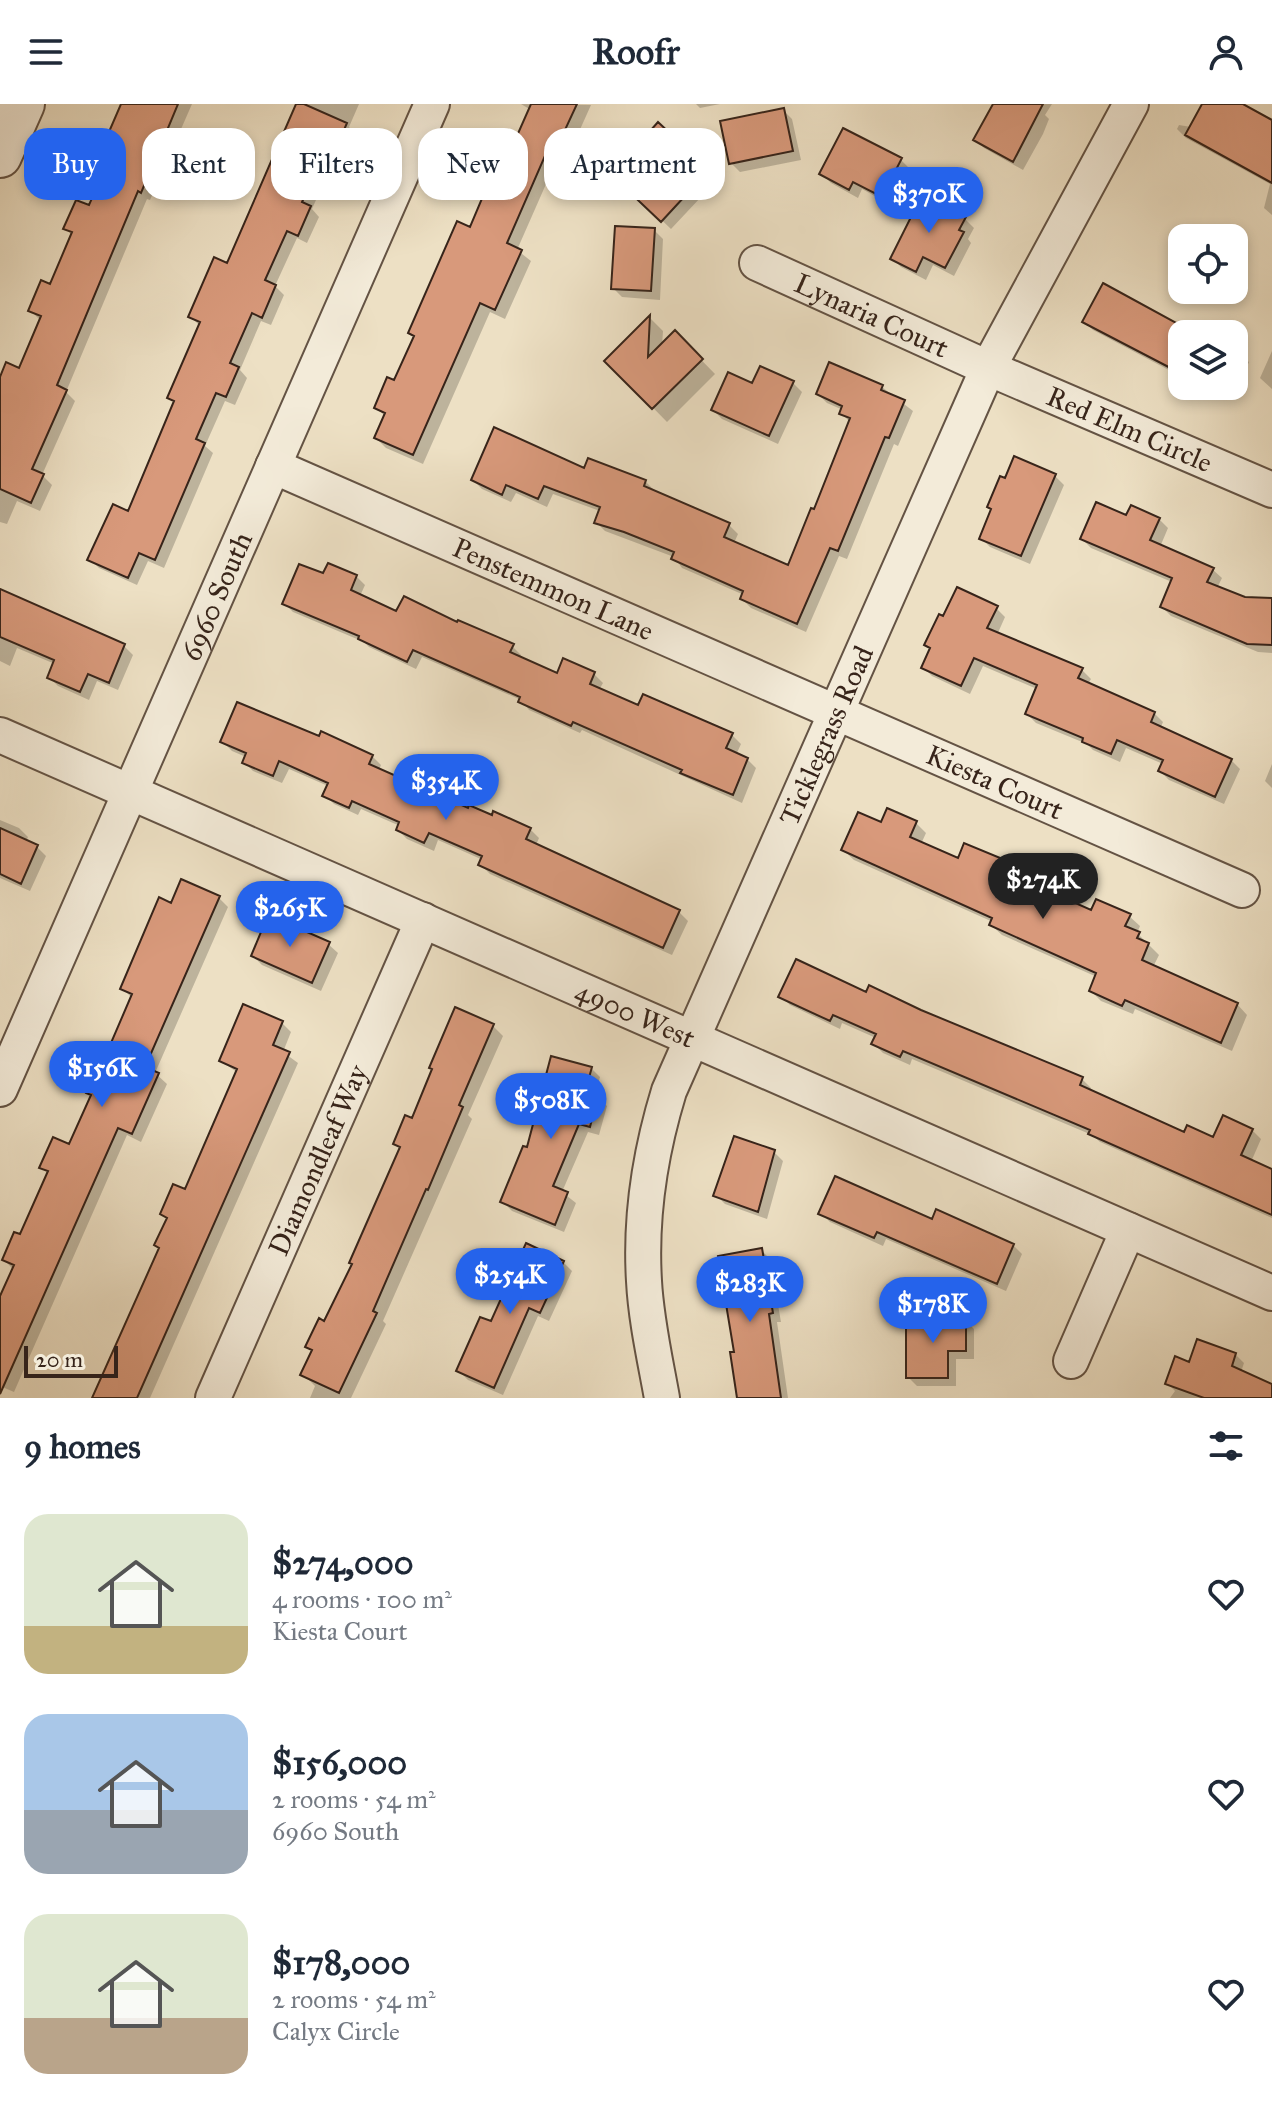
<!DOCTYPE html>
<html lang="en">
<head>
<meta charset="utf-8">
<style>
	:root { --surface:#fff; --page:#f6f6f7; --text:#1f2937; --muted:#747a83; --accent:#2563eb }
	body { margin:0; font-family:"IM FELL Great Primer",serif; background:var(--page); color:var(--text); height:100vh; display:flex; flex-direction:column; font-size:30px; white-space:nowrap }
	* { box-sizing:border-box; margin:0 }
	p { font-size:26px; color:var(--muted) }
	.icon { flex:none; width:44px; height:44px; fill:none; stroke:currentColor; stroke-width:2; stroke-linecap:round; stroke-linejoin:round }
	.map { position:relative; height:1294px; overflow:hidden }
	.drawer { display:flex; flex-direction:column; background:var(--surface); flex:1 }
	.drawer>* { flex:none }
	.banner { position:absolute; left:24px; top:24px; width:800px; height:72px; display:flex; gap:16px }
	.controls { position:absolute; left:1168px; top:120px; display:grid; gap:16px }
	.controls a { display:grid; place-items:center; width:80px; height:80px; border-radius:16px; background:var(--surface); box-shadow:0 4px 12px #0003; font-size:40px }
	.scale { position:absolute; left:24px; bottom:20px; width:94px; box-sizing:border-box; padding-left:8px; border:4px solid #37241a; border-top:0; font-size:22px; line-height:28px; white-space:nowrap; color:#37241a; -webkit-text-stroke:6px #f3ebd9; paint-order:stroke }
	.price { position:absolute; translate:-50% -68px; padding:0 18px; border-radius:28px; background:var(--accent); color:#fff; font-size:26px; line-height:52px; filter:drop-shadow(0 2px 4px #0008) }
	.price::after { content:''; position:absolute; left:50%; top:48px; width:24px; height:18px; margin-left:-12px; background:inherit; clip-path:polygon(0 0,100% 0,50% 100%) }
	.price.on { background:#222; color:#fff }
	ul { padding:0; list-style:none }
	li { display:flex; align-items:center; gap:24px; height:200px; padding:0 24px }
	li span { display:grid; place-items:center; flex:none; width:224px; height:160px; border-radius:24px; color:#555 }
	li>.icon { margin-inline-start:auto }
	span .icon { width:96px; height:96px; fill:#fffc; stroke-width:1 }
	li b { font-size:34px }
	h2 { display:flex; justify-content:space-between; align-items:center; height:96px; padding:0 24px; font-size:34px }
	.tag { padding:0 28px; border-radius:24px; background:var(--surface); box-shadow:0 4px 12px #0003; font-size:28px; line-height:72px }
	.tag.on { background:var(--accent); color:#fff }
	header { display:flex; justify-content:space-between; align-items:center; height:104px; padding:0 24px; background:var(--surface); font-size:36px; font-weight:700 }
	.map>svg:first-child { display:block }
</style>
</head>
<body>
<header><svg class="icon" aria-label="menu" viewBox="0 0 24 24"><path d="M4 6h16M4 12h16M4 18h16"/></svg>Roofr<svg class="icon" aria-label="person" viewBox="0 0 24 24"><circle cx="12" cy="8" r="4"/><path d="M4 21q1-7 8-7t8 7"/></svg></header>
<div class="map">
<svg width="1272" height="1294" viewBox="0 0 1272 1294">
	<rect width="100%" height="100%" fill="#ede0c4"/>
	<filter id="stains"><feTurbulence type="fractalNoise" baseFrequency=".0025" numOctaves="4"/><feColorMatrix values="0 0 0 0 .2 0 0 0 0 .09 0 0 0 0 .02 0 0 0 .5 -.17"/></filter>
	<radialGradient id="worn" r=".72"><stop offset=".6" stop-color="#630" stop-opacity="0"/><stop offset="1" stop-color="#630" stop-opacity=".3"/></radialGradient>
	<path fill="#0003" d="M 134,0 L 192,0 L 150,96 L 147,95 L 66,288 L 75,297 L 42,371 L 52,381 L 40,407 L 17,397 L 7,420 L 0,418 L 0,278 L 20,267 L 40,216 L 31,207 L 51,183 L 73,132 L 66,125 L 90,104 L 113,53 L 104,44 Z
		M 298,0 L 359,0 L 349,23 L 355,30 L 343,57 L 335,53 L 312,105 L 319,113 L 307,139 L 297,134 L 275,182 L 284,191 L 271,221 L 261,217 L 240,266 L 247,274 L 235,301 L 225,297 L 205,342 L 213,349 L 164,464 L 148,457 L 137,481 L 99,464 L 90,455 L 129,409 L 175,299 L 170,294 L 199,221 L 190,212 L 228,162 Z
		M 521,0 L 591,1 L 569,50 L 561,46 L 517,146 L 531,157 L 505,215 L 490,208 L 423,360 L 386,344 L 376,334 L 386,313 L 376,303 L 395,279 L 471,125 L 490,82 L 477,71 L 510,52 L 531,6 Z
		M 696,0 L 720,0 L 700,4 Z
		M 995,0 L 1052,0 L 1045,11 L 1049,15 L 1043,30 L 1023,66 L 984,44 L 975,35 Z
		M 1204,0 L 1238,0 L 1272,43 L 1272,111 L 1264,104 L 1270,80 L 1186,34 L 1177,25 L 1179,21 L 1191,23 Z
		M 783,6 L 792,15 L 801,56 L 740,68 L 731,59 Z
		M 659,21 L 717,76 L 671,125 L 624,80 L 656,46 Z
		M 901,56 L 910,65 L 891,101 L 862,85 L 858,94 L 831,79 L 822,70 Z
		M 923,94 L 965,115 L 974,124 L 968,135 L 971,139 L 954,172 L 933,161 L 926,176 L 901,163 L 892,154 Z
		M 654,126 L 663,135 L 660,196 L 622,193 L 613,184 Z
		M 650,214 L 663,227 L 662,242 L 675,229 L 715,270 L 667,318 L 607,257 Z
		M 1084,217 L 1170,219 L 1196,230 L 1182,230 L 1182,273 L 1093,226 Z
		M 1234,246 L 1249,258 L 1233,295 L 1203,282 L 1234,282 Z
		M 1272,247 L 1272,285 L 1260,274 Z
		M 793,279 L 802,288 L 778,340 L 722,315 L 713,306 L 753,282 Z
		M 882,283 L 913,307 L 898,342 L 894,340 L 847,455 L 839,452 L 806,528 L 751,504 L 742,495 L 744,491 L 682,464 L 674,453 L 605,427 L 596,418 L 600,407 L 553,390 L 547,403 L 516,389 L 511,398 L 482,385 L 473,376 L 585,367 L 645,377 L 654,386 L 729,421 L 738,430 L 734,439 L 789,464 L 815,408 L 851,319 L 841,309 L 843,306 L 827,299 L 818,290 Z
		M 1055,372 L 1064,381 L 1030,460 L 990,443 L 981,434 Z
		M 1127,414 L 1159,415 L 1168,424 L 1160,443 L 1212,465 L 1222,474 L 1217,484 L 1244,495 L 1272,496 L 1272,549 L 1258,548 L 1171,512 L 1162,503 L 1172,478 L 1091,444 L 1082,435 Z
		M 324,472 L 356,472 L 365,481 L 360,492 L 397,510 L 458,521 L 512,542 L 521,551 L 520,555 L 558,571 L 594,570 L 603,579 L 599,586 L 639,603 L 732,631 L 741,640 L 736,651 L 747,655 L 756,664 L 742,699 L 582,626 L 580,629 L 529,606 L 521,596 L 422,553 L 416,565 L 369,543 L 364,538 L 293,508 L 284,499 Z
		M 0,488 L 124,542 L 133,551 L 118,586 L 97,577 L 89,596 L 58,582 L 49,573 L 55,560 L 17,544 L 10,562 L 0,557 Z
		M 996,504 L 1005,513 L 997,531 L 1082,566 L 1091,575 L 1088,580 L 1154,609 L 1163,618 L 1160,625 L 1231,656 L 1240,665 L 1224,700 L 1169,676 L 1160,667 L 1163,660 L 1126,644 L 1120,658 L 1093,646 L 1087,640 L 1036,619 L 1027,610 L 1037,585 L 983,562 L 970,590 L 932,572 L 923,563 L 931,546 L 926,541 L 944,514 Z
		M 320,634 L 372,652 L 381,661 L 379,666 L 469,706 L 530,725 L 539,734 L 536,741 L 679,808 L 688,817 L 672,851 L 490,770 L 481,761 L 483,756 L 438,736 L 434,747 L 407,735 L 398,726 L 400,722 L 361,705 L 358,711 L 334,700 L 325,691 L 328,682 L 289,665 L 282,679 L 253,667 L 244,658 L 246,653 L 232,647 L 223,638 Z
		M 1272,660 L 1272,684 L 1265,677 Z
		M 0,716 L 19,724 L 28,733 L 26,738 L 37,743 L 46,752 L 30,787 L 0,774 Z
		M 916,719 L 926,729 L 921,740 L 959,756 L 1050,777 L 1060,787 L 1057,793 L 1092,809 L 1129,812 L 1140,822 L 1137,829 L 1159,851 L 1153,863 L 1237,900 L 1247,911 L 1232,947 L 1135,905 L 1133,910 L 1101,897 L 1091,887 L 1097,873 L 1002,831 L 991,821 L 993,818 L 854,756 L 843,746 L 882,721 Z
		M 219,794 L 228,803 L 155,969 L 167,980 L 141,1038 L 127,1031 L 14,1288 L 0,1282 L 0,1197 L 14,1166 L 4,1156 L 21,1133 L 48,1070 L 42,1063 L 70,1043 L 92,993 L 88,989 L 91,983 L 82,975 L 109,949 L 132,894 L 122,884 L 172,801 Z
		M 328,840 L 338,849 L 321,887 L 262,861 L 253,852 Z
		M 867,890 L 920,908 L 1082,975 L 1091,984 L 1090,987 L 1185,1030 L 1214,1036 L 1252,1026 L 1261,1035 L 1251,1058 L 1272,1067 L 1272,1114 L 1100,1038 L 1092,1031 L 912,955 L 910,961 L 883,949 L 874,940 L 876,934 L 842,919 L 840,925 L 790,901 L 781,892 Z
		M 282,919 L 291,928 L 283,948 L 298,959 L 150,1294 L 95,1294 L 161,1145 L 168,1116 L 162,1110 L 186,1088 L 238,969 L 221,957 Z
		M 493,922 L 503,932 L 468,1011 L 472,1015 L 383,1217 L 386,1220 L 351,1294 L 310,1294 L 315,1282 L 303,1270 L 313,1248 L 307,1242 L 325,1219 L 354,1161 L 401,1046 L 395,1040 Z
		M 591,964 L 600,973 L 595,992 L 607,1002 L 599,1031 L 588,1028 L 562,1088 L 576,1099 L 564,1128 L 512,1107 L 503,1098 L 529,1046 Z
		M 774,1048 L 783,1057 L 767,1115 L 725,1100 L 716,1091 Z
		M 821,1109 L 933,1118 L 1013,1141 L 1022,1150 L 1006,1187 L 886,1135 L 883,1142 L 830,1118 Z
		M 761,1146 L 770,1155 L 781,1218 L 777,1218 L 788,1294 L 739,1294 L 736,1249 Z
		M 563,1158 L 572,1167 L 549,1217 L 538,1212 L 503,1291 L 468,1276 L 459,1267 L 492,1220 Z
		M 965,1216 L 974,1225 L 974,1255 L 956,1255 L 956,1282 L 917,1282 L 908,1273 Z
		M 1235,1250 L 1244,1259 L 1241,1268 L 1272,1282 L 1272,1294 L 1170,1294 L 1175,1287 L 1167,1279 L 1190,1260 Z"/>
	<path fill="#d8997b" stroke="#37241a" stroke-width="2" d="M 121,0 L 178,0 L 141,89 L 138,87 L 57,281 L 67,286 L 32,365 L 44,370 L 31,399 L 0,385 L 0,273 L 6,258 L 19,264 L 41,212 L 28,207 L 41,176 L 50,180 L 72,128 L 63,125 L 76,96 L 89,101 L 112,49 L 102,44 Z
		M 296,0 L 304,0 L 347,19 L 334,49 L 326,45 L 302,98 L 311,102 L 298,132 L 287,127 L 265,176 L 276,181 L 262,214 L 252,209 L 230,259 L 239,263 L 226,293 L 216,289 L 196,335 L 205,339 L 155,456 L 139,449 L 128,474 L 87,456 L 113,400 L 128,407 L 174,297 L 167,294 L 200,218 L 188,213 L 214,153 L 227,159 Z
		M 531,0 L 577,0 L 558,41 L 551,38 L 507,139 L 522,146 L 495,206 L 480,199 L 413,351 L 374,334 L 385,309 L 374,304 L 387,273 L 394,276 L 414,232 L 408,229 L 457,117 L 470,123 L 489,78 L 475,71 L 488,40 L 509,50 Z
		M 993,0 L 1043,0 L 1013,58 L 973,36 Z
		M 1202,0 L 1243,0 L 1272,16 L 1272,79 L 1185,31 Z
		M 784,4 L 793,47 L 729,60 L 720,17 Z
		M 658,18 L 709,66 L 661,118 L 621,80 L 653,46 L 643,35 Z
		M 843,24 L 902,54 L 882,93 L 853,78 L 849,86 L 819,70 Z
		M 922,91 L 966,113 L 959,126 L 964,128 L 945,164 L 923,153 L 916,168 L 890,155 Z
		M 615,122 L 655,124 L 651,187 L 611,185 Z
		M 1103,179 L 1182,222 L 1182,270 L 1082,218 Z
		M 650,211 L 648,253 L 675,226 L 703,255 L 652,305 L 604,257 Z
		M 829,258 L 883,281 L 881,286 L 905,296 L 889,334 L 885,333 L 838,447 L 830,444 L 797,520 L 740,495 L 743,487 L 671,455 L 674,448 L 624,428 L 594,419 L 600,403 L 544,382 L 538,395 L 506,381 L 502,391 L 471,376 L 494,323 L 584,364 L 588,354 L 646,376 L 644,382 L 730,419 L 724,433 L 788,461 L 811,404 L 814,405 L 850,314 L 839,310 L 842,302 L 816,290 Z
		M 760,262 L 794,277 L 769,332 L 711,306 L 728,268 L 752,279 Z
		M 1014,352 L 1056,370 L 1021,452 L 979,435 L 991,405 L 987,403 L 1000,372 L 1005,374 Z
		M 1096,398 L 1126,411 L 1131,401 L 1160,414 L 1150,436 L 1214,464 L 1207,478 L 1245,493 L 1272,494 L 1272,541 L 1247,540 L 1160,503 L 1172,474 L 1080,435 Z
		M 328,459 L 357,471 L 351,486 L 396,507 L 404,492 L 457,518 L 458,516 L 514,540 L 510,548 L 557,569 L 563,554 L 595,568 L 590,580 L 638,601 L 643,590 L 733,629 L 726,644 L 748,654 L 733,691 L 680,669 L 682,666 L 573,618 L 571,622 L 518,598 L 520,593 L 413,546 L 407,558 L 358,535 L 359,532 L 282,500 L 299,460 L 323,469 Z
		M 957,483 L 998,502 L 987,524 L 1083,564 L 1078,574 L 1155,608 L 1151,618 L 1232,655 L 1215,693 L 1158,667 L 1163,656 L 1117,636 L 1111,650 L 1082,638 L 1083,634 L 1025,610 L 1037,581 L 974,554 L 961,582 L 921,564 L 930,544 L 924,541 L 939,510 L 943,512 Z
		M 0,485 L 125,540 L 109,579 L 88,570 L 80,588 L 47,574 L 54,556 L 0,533 Z
		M 237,598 L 319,632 L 321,627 L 373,651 L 369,660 L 468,704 L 469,701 L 492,711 L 493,707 L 531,724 L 526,735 L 680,806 L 663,844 L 478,761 L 482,752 L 429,729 L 424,739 L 396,726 L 399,718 L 352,697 L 349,704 L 322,692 L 328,679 L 279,657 L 273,672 L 242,659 L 246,649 L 220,638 Z
		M 887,704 L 917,717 L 910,733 L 958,754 L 964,739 L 1051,775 L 1046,786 L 1091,806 L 1096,795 L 1131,810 L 1125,822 L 1140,828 L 1137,834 L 1149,839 L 1142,856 L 1238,899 L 1221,939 L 1125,896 L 1122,902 L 1089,887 L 1096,869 L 989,821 L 992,814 L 841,746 L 858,708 L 881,718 Z
		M 0,724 L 38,741 L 21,780 L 0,770 Z
		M 181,775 L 220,792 L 145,963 L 159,969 L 132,1030 L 118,1024 L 0,1290 L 0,1192 L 14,1161 L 2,1156 L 14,1128 L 20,1130 L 48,1067 L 39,1064 L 53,1033 L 69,1040 L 91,991 L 86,989 L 90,980 L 80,975 L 96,940 L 108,946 L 132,890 L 120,885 L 159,793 L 171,799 Z
		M 268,811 L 330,838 L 312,879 L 251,852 Z
		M 796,855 L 866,888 L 869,881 L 921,906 L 1083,973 L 1080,981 L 1184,1028 L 1187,1021 L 1213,1033 L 1223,1011 L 1253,1025 L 1241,1051 L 1272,1065 L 1272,1111 L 1088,1030 L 1090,1026 L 903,947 L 900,953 L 871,940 L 876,930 L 833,911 L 830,917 L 778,893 Z
		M 243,900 L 283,917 L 273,941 L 290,948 L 137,1294 L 92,1294 L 159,1144 L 154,1141 L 167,1114 L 160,1110 L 173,1080 L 185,1085 L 237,965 L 219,957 Z
		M 455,903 L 494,920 L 459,1001 L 463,1003 L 428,1086 L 426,1085 L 373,1207 L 377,1209 L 339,1289 L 300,1271 L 312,1246 L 305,1243 L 319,1214 L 324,1217 L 352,1160 L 349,1159 L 400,1043 L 393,1040 L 405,1011 L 412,1014 L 432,965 L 429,964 Z
		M 551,952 L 592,963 L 585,988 L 598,991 L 590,1023 L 579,1020 L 553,1082 L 568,1088 L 555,1121 L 500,1098 L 523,1042 L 527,1043 Z
		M 734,1032 L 775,1046 L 758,1108 L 713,1092 Z
		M 835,1072 L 932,1115 L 936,1105 L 1014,1140 L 997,1180 L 877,1128 L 874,1134 L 818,1110 Z
		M 526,1139 L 564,1157 L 540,1209 L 529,1204 L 494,1284 L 456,1267 L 480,1213 L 491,1217 Z
		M 762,1144 L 773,1209 L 769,1210 L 781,1294 L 737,1294 L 730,1248 L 734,1248 L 718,1152 Z
		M 906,1214 L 966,1214 L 966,1247 L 948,1247 L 948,1274 L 906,1274 Z
		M 1197,1235 L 1236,1249 L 1232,1262 L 1272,1280 L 1272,1294 L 1204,1294 L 1165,1280 L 1175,1252 L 1189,1258 Z"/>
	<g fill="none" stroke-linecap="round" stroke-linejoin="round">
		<g stroke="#645344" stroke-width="38">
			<g id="minor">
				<path id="s1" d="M 757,159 L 988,264 L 1272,386"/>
				<path id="s2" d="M 273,362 L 1242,786"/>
				<path id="s3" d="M 0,631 L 1272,1189"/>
				<path id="s4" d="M 0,985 L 432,0"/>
				<path d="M 1071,1257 L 1128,1126"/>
				<path id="s5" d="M 213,1294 L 423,816"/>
				<path id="s6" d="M 662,1294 C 655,1255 646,1216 644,1177 C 640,1111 650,1049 669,987 L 988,264 L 1131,0"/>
			</g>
		</g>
		<g stroke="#645344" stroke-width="46">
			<path id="tertiary" d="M 0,52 L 23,0"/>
		</g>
		<use href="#minor" stroke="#f3ebd9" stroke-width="34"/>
		<use href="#tertiary" stroke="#f3ebd9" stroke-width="42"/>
	</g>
	<g text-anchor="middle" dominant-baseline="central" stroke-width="6" stroke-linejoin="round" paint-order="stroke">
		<g font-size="28" fill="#37241a" stroke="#f3ebd9">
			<text stroke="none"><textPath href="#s1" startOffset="126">Lynaria Court</textPath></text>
			<text stroke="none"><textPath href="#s1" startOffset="408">Red Elm Circle</textPath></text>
			<text stroke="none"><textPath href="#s2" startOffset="306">Penstemmon Lane</textPath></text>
			<text stroke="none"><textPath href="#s4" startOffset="538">6960 South</textPath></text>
			<text stroke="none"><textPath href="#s6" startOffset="700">Ticklegrass Road</textPath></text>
			<text stroke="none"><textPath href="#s2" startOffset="788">Kiesta Court</textPath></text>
			<text stroke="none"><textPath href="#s3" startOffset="694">4900 West</textPath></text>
			<text stroke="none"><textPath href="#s5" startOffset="260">Diamondleaf Way</textPath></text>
		</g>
	</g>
	<rect width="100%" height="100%" filter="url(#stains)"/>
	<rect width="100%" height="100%" fill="url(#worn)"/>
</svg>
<div class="controls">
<a><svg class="icon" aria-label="locate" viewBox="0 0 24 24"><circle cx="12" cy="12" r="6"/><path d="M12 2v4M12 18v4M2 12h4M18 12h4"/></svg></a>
<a><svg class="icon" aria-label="layers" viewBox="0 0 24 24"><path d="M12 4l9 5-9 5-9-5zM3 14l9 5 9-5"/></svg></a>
</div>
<div class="scale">20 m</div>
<b class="price" style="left:929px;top:131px">$370K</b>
<b class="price" style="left:446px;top:718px">$354K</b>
<b class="price on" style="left:1043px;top:817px">$274K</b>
<b class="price" style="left:290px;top:845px">$265K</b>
<b class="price" style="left:102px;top:1005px">$156K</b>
<b class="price" style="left:551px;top:1037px">$508K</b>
<b class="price" style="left:510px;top:1212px">$254K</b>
<b class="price" style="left:750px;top:1220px">$283K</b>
<b class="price" style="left:933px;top:1241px">$178K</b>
<div class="banner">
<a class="tag on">Buy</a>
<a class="tag">Rent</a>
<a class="tag">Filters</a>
<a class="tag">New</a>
<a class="tag">Apartment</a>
</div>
</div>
<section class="drawer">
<h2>9 homes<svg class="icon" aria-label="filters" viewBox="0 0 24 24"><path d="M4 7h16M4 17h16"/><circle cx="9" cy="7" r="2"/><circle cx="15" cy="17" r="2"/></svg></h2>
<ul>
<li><span style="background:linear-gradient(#dfe7d0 70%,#c2b280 0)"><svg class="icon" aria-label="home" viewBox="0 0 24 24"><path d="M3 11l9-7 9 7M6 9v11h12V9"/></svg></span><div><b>$274,000</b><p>4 rooms · 100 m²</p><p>Kiesta Court</p></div><svg class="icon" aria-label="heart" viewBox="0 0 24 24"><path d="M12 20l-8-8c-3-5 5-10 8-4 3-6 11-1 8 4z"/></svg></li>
<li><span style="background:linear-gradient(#a9c7e8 60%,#9aa5b1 0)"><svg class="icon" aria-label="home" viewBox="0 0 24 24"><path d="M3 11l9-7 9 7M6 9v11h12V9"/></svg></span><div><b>$156,000</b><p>2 rooms · 54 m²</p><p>6960 South</p></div><svg class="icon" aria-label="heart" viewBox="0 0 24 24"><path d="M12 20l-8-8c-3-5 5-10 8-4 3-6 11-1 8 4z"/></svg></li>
<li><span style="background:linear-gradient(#dfe7d0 65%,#b9a48a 0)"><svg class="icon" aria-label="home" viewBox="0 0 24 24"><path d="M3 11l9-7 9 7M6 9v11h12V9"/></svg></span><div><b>$178,000</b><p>2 rooms · 54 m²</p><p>Calyx Circle</p></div><svg class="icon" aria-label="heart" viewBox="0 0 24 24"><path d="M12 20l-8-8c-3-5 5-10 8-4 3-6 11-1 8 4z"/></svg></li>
</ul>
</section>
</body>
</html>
